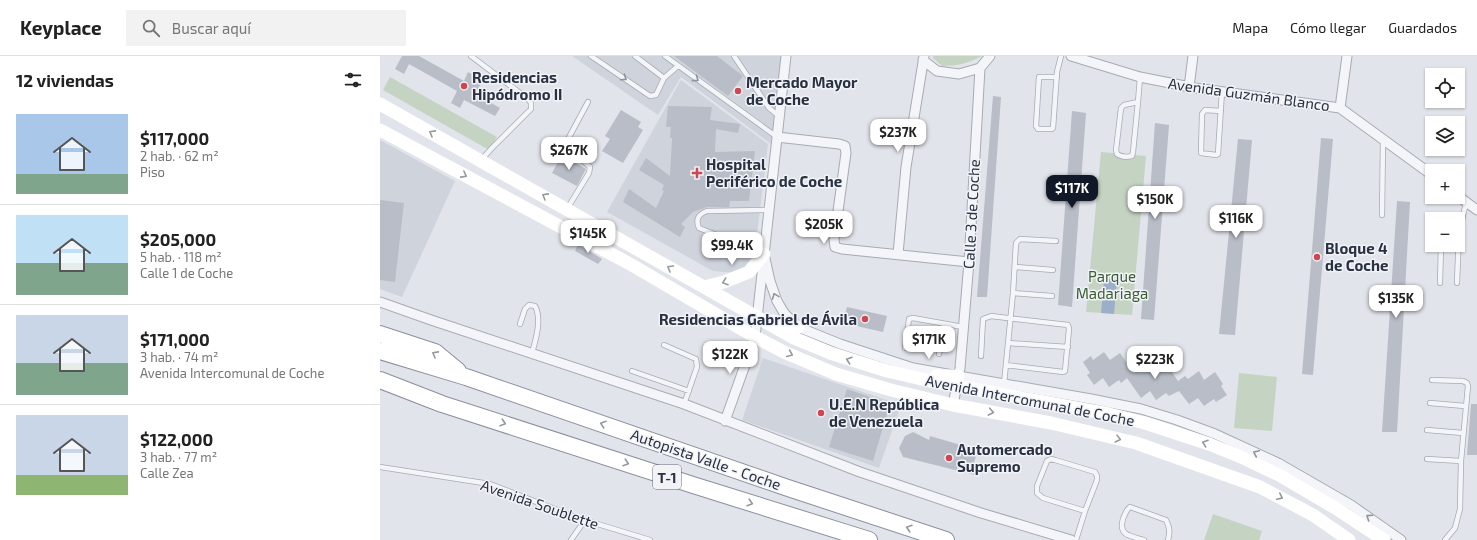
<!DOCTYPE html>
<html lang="es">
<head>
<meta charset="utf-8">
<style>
	:root { --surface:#fff; --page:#f2f2f2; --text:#222; --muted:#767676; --line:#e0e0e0; --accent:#111827 }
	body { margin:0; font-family:"Exo 2",sans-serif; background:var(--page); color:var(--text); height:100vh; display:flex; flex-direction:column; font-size:15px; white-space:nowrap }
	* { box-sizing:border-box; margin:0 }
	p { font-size:13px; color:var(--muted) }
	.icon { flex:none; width:22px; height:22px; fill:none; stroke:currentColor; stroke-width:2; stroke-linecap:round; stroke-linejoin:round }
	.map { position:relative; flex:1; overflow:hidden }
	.details { display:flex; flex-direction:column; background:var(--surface); width:380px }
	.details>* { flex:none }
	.tools { position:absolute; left:1045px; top:12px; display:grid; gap:8px }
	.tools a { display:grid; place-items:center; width:40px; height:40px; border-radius:0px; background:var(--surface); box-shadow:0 1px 3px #0004; font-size:20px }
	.price { position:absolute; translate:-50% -34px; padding:0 9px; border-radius:8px; background:#fff; color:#222; font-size:13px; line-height:26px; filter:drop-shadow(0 1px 2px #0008) }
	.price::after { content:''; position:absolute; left:50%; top:24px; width:12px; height:9px; margin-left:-6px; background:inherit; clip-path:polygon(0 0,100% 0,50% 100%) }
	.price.selected { background:var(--accent); color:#fff }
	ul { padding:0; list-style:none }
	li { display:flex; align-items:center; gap:12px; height:100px; padding:0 16px }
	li+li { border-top:1px solid var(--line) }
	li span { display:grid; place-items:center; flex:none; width:112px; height:80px; border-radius:0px; color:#555 }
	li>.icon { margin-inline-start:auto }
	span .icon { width:48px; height:48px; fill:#fffc; stroke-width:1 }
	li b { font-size:17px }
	h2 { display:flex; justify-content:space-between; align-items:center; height:48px; padding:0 16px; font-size:17px }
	header { display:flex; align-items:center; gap:24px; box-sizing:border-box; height:56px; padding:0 20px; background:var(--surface); border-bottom:1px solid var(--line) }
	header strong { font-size:19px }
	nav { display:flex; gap:22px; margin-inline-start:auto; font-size:14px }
	.search { width:280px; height:36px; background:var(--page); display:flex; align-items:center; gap:10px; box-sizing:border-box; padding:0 14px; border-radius:0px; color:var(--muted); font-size:15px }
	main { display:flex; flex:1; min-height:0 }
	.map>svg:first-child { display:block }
</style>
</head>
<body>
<header>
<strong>Keyplace</strong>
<div class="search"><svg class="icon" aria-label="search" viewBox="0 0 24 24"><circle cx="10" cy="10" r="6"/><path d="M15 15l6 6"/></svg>Buscar aquí</div>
<nav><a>Mapa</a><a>Cómo llegar</a><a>Guardados</a></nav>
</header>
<main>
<section class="details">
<h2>12 viviendas<svg class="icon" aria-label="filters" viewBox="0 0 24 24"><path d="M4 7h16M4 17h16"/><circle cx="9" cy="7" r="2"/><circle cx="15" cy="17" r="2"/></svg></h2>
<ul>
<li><span style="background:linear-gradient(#a9c7e8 75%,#7fa58c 0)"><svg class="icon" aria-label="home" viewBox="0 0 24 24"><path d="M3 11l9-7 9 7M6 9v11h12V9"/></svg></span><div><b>$117,000</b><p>2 hab. · 62 m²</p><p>Piso</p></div></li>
<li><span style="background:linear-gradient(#bfe0f5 60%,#7fa58c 0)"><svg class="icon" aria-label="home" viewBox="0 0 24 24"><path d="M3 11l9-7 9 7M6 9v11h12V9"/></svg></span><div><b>$205,000</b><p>5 hab. · 118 m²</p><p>Calle 1 de Coche</p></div></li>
<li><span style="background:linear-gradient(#c9d6e8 60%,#7fa58c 0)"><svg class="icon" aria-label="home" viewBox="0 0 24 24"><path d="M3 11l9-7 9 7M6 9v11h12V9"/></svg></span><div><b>$171,000</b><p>3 hab. · 74 m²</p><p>Avenida Intercomunal de Coche</p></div></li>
<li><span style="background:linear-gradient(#c9d6e8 75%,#8fb573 0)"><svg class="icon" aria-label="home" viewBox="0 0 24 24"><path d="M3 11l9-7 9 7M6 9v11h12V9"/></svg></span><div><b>$122,000</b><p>3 hab. · 77 m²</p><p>Calle Zea</p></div></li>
</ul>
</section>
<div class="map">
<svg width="1097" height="484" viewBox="0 0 1097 484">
	<rect width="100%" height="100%" fill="#e1e4ea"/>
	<path fill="#cfd3dc" d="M 192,0 L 401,0 L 391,88 L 301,21 L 278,59 Z
		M 301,24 L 388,88 L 375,195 L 370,204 L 362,214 L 357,217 L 333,215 L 227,156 Z
		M 0,84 L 75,125 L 22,241 L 0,233 Z
		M 383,302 L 521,349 L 499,412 L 362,364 Z"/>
	<path fill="#c5d4c2" d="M 553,0 L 602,0 C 589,7 577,10 562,10 L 553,2 Z
		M 10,21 L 117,81 L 109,94 L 3,34 Z
		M 721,96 L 766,100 L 752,259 L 706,256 Z
		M 859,317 L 897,321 L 892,375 L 854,372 Z
		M 833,458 L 882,475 L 879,484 L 824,484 Z"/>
	<path fill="#9cafca" d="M 724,222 L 737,224 L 734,258 L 721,257 Z"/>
	<path fill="#b8bdc7" d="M 22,0 L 39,0 L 84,25 L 88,16 L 103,24 L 95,38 L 120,52 L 115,60 L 84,44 L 80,52 L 71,47 L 77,35 L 29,8 L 24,18 L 15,13 Z
		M 294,0 L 337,0 L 363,20 L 348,40 Z
		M 613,40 L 621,41 L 607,241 L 597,241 Z
		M 288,50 L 332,51 L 330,64 L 360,68 L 358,77 L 336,73 L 335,96 L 375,95 L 369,145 L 350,145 L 349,151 L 327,151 L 313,156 L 301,168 L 305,171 L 300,181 L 243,146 L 249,133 L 276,152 L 284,135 L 282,134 L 284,129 L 259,114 L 266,102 L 290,120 L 292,82 L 290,82 L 291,71 L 286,71 Z
		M 241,54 L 261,66 L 258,71 L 263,74 L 243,107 L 222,95 L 230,83 L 225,80 Z
		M 692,55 L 706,57 L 692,251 L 678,249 Z
		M 775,67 L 789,69 L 774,264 L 761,263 Z
		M 941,82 L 953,83 L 933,319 L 922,318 Z
		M 858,83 L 872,84 L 855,279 L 839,278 Z
		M 182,99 L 206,113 L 197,130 L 172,117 Z
		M 0,144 L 24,147 L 15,226 L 0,224 Z
		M 1017,145 L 1030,146 L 1017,376 L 1002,376 Z
		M 198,189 L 208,194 L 222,203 L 218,208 L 195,195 Z
		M 467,251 L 507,260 L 503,276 L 463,267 Z
		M 724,296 L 730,304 L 740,297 L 754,317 L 758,313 L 760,317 L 771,309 L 777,317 L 788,310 L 798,325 L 805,320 L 808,323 L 819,315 L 824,324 L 835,316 L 843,328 L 841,330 L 847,339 L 836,346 L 834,343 L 824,350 L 818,342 L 809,348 L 799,335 L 789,340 L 786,337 L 776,344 L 770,335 L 761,342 L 747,322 L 741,327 L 739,324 L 729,331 L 723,322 L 714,329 L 707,319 L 710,317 L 703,306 L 711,300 L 713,304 Z
		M 467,333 L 510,348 L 493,405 L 449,391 Z
		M 1091,348 L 1097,348 L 1097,399 L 1087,399 Z
		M 533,376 L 549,384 L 550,380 L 598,394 L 592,413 L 595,419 L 523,401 L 519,392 L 525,380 Z"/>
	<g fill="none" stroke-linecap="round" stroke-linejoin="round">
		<g stroke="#a6abb4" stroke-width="6">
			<path id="service" d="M 91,0 L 148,43 L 151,47 L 151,53 L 112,92 L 101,104
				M 211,0 L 270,40 L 276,39 L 284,22 L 255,0
				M 285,0 L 397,81
				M 354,0 L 389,52 L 399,60
				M 677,21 L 659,21 L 656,70 L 658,73 L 672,73 L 673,72 L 677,16 L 681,0
				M 284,22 L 298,10
				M 758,46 L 744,49 L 741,52 L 736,94 L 737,98 C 741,101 747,101 752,100 L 753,96 L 758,46 L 760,21
				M 841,55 L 825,54 L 822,58 L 821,97 L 836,99 L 838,98 L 842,35
				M 187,153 L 209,117 L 210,111 L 188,91 L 187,85 L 208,46
				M 1002,159 L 1003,84
				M 339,180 L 319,172 C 315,163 319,158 327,155 L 389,154
				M 635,211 L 673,214
				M 1060,227 L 1061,189
				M 1077,227 L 1079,176 L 1086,147
				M 633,237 L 672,240
				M 140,268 L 145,253 L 149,249 L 155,250 C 162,263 156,283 152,297
				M 628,287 L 688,291
				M 284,289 L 316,303 L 317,311 L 304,348
				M 525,292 L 529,263 L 533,262 L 583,271
				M 559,298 L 564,268
				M 601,300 L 603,263 L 611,260 L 688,269 L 689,273 L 685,315 L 683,316 L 626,309
				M 252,315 L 309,335
				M 1052,324 L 1083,325 L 1087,327 L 1088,330 L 1081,405 L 1080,453 L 1075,472 L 1065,484
				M 624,328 L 633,237 L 636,187 L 640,183 L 676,185
				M 1050,347 L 1085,350
				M 1047,374 L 1083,377
				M 1047,403 L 1081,405
				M 0,411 L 110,428 L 198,462 L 270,484
				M 191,484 L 205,464
				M 696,484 L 705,455 L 717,424 L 717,420 L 715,416 L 675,404 L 671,403 L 667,405 L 657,430 L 657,437 L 663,442 L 705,455
				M 764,484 C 751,480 738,480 743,463 C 745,458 746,454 750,451 L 786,464 C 790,472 790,476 788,484"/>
		</g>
		<g stroke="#a6abb4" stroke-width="11">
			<path id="minor" d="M 691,0 L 760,21 L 815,32 L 960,52 L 1052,119
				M 543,4 L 557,15 L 579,18 L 600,12
				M 809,31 L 813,0
				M 960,52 L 967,0
				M 397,81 L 459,88 L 465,90 L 466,97 L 454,184 L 455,191 L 462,193 L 589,206
				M 1078,140 L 1097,154
				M 384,198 L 390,225 L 397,245 L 404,257 L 418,271 L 460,288 L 533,312 L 711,343 L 761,353 L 797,364 L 835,378 L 898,407 L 971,449 L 1021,484
				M 518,198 L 526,111 L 544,0
				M 0,246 L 51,264 L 304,348 L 480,416 L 601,457 L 691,484
				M 573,349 L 580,312 L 589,206 L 600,12 L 610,0
				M 345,365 L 375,281 L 406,0"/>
		</g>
		<g stroke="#8890a1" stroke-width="18">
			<path id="motorway" d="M 0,278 L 55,296 L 78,315
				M 0,295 L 86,321 L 405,431 L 566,484
				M 0,324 L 62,348 L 313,429 L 489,484"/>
		</g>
		<use href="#service" stroke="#f4f5f8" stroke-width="4.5"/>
		<use href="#minor" stroke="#f4f5f8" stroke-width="9"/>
		<path stroke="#fff" stroke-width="13" d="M 0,48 L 414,282 L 450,297 L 507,315 L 550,325 L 729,358 L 765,367 L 829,388 L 861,401 L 899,419 L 957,453 L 1004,484
			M 0,74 L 250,208 L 375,281 L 406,297 L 456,318 L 511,334 L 573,349 L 671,367 L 756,387 L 880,431 L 933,459 L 969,484
			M 324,231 L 344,226 L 369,216 L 384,198
			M 393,265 L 418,271
			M 556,320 L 578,320"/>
		<use href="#motorway" stroke="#fff" stroke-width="16"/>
	</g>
	<defs><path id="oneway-chevron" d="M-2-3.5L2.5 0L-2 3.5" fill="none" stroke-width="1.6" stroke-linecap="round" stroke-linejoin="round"/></defs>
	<g stroke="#8e939d">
		<use href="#oneway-chevron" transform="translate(244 22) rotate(34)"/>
		<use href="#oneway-chevron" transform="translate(316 23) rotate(36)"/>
		<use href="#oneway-chevron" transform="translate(395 240) rotate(-111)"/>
		<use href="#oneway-chevron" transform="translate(876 397) rotate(-155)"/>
		<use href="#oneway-chevron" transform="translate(989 461) rotate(-146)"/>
	</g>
	<g stroke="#9498a0">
		<use href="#oneway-chevron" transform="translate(52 77) rotate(-151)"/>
		<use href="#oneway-chevron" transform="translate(84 119) rotate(28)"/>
		<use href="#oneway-chevron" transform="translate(165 140) rotate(-151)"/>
		<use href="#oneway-chevron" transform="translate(290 212) rotate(-150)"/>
		<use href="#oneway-chevron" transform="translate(345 226) rotate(161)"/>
		<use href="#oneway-chevron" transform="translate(55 298) rotate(-151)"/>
		<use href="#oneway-chevron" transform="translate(410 298) rotate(23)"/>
		<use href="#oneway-chevron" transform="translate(469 304) rotate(-162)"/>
		<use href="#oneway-chevron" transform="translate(611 356) rotate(11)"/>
		<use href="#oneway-chevron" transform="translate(123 367) rotate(18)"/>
		<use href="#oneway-chevron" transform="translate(223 368) rotate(-161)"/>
		<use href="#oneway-chevron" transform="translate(738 383) rotate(14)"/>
		<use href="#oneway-chevron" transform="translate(825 387) rotate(-161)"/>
		<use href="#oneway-chevron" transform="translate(246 407) rotate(18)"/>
		<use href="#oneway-chevron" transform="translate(900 441) rotate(27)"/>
		<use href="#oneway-chevron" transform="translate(370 447) rotate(17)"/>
		<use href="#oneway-chevron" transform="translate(529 472) rotate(-162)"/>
	</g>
	<g fill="#cf4652" stroke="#f1f3f7" stroke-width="1.5">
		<circle cx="84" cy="30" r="4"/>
		<circle cx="358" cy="35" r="4"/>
		<path d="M315 111h4v4h4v4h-4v4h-4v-4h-4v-4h4z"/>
		<circle cx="937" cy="201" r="4"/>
		<circle cx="485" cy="263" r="4"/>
		<circle cx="441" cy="357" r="4"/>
		<circle cx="569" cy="402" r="4"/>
	</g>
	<g text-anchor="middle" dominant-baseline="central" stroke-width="3" stroke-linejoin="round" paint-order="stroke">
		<rect fill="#f1f3f7" stroke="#656b78" stroke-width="1" x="273" y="409" width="28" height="24" rx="3"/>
		<g font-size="14" font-weight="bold" fill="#293142">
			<text x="287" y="421">T-1</text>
		</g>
		<g font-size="15" font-weight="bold" fill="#293142" stroke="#f1f3f7" text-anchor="start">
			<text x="92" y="21">Residencias<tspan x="92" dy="17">Hipódromo II</tspan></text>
			<text x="366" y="26">Mercado Mayor<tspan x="366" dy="17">de Coche</tspan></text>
			<text x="326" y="108">Hospital<tspan x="326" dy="17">Periférico de Coche</tspan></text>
			<text x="945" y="192">Bloque 4<tspan x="945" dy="17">de Coche</tspan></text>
			<text x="477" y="263" text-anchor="end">Residencias Gabriel de Ávila</text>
			<text x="449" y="348">U.E.N República<tspan x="449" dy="17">de Venezuela</tspan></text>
			<text x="577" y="393">Automercado<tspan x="577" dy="17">Supremo</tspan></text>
		</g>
		<g font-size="15" fill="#293142" stroke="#f1f3f7">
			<text transform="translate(869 38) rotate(8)">Avenida Guzmán Blanco</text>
			<text transform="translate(591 158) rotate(-87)">Calle 3 de Coche</text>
			<text transform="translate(650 344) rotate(11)">Avenida Intercomunal de Coche</text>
			<text transform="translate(326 403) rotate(19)">Autopista Valle - Coche</text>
			<text transform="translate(160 448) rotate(19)">Avenida Soublette</text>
		</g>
		<g font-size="15" fill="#3b5d36" stroke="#f1f3f7">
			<text x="732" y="220">Parque<tspan x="732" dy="17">Madariaga</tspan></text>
		</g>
	</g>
</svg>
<div class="tools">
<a><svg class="icon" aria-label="locate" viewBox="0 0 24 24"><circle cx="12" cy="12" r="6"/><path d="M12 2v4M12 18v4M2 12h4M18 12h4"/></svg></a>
<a><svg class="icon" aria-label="layers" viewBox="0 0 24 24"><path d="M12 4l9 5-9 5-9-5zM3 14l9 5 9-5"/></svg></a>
<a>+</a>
<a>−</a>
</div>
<b class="price" style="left:518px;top:97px">$237K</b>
<b class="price" style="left:189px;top:115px">$267K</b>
<b class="price selected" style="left:692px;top:153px">$117K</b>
<b class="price" style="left:775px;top:164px">$150K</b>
<b class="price" style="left:856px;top:183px">$116K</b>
<b class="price" style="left:444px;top:189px">$205K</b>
<b class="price" style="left:208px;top:198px">$145K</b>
<b class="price" style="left:352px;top:210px">$99.4K</b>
<b class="price" style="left:1016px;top:263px">$135K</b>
<b class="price" style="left:549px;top:304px">$171K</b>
<b class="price" style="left:350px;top:319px">$122K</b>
<b class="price" style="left:775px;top:324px">$223K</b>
</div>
</main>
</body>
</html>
